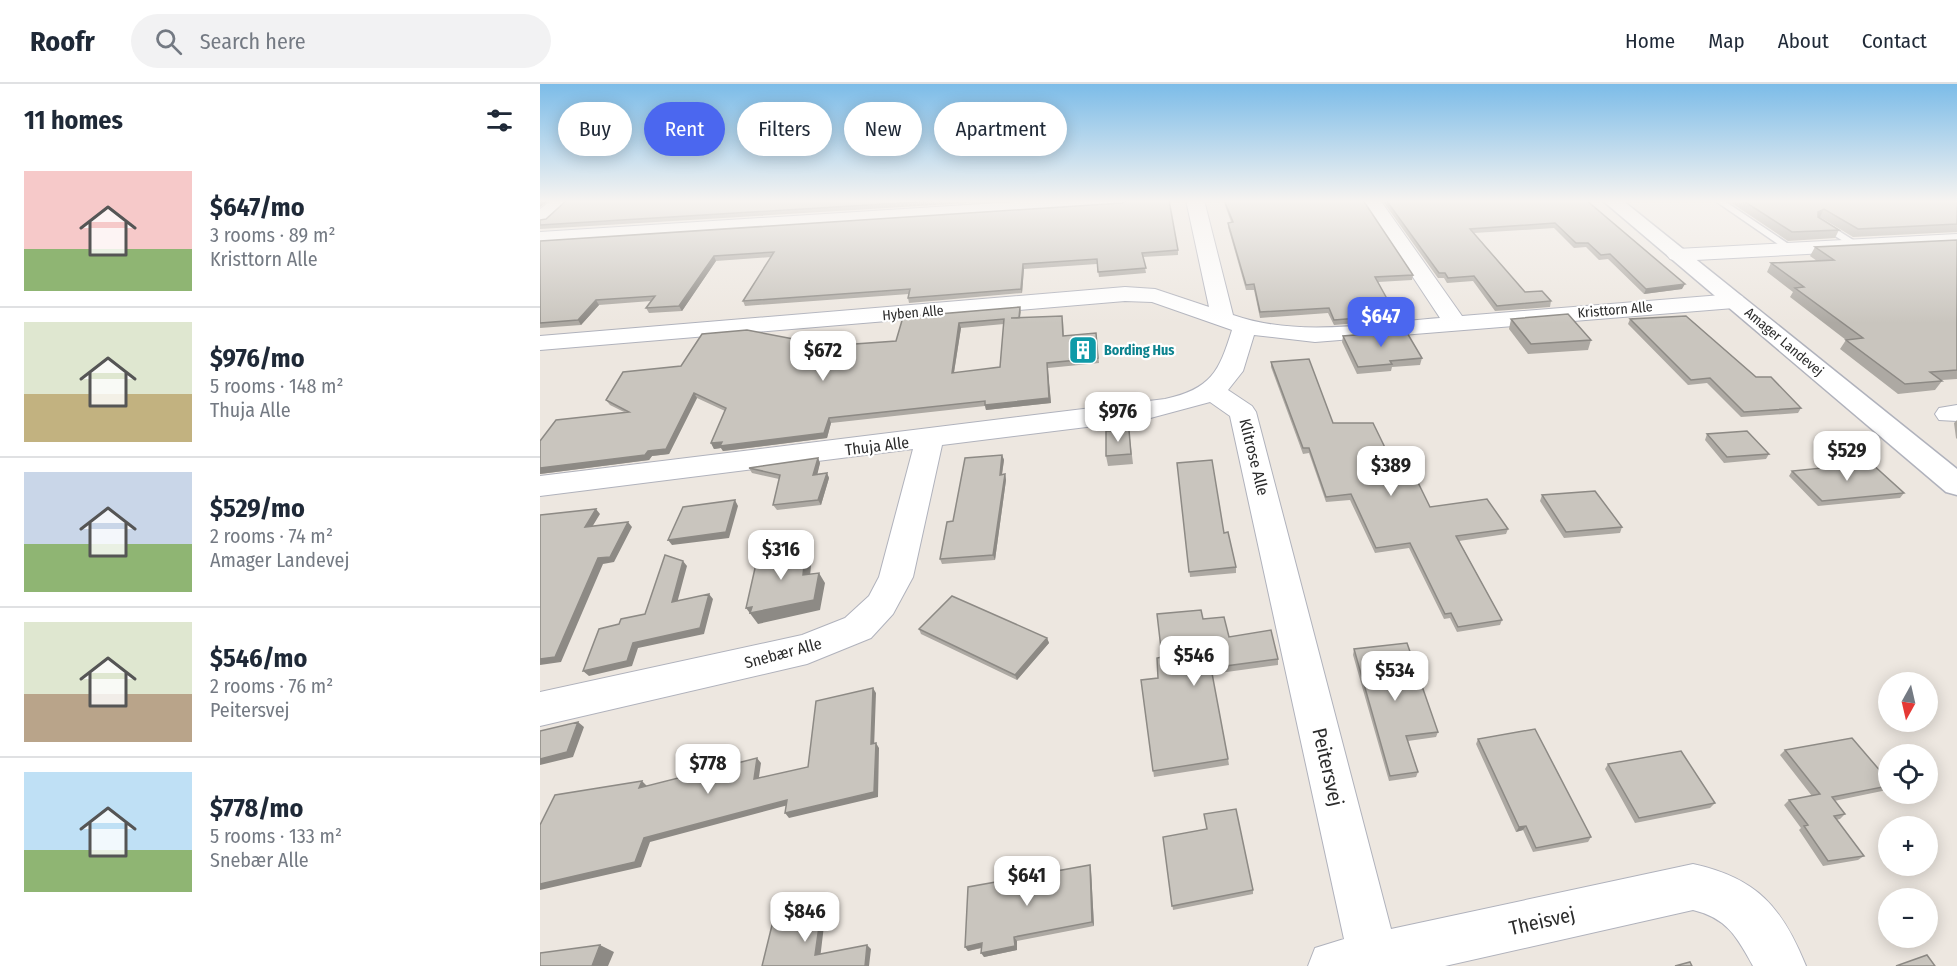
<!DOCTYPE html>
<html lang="en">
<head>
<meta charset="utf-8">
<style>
	:root { --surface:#fff; --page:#f2f2f3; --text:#1f2937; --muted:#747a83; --line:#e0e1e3; --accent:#4b67ef }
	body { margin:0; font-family:"Fira Sans Condensed",sans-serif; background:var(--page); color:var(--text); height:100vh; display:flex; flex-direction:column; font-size:22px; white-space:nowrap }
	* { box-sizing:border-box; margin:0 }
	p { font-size:20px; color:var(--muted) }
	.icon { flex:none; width:33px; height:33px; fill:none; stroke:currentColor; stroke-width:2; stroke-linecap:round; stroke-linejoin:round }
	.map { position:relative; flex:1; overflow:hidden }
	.panel { display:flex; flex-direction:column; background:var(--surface); width:540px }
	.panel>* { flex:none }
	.guide { position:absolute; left:18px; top:18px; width:570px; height:54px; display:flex; gap:12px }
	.needle { width:39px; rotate:188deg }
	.tools { position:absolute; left:1338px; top:588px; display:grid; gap:12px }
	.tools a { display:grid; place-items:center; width:60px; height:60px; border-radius:50%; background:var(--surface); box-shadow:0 3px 15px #0003; font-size:30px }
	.price { position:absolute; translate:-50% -51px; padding:0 14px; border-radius:12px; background:#fff; color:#222; font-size:20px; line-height:39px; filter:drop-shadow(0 2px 3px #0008) }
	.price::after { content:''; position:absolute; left:50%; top:36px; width:18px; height:14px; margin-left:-9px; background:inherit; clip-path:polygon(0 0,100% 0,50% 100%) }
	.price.on { background:var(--accent); color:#fff }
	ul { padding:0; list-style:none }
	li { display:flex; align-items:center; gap:18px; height:150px; padding:0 24px }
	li+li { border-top:2px solid var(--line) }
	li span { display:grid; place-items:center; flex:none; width:168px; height:120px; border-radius:0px; color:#555 }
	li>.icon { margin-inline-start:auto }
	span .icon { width:72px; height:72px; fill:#fffc; stroke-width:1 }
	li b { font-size:26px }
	h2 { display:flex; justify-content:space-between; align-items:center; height:72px; padding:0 24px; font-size:26px }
	.chip { padding:0 21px; border-radius:27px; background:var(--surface); box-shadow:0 3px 15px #0003; font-size:21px; line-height:54px }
	.chip.on { background:var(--accent); color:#fff }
	header { display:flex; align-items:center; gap:36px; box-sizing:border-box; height:84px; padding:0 30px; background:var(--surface); border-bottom:2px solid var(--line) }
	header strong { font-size:28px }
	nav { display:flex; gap:33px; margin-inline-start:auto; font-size:21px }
	.search { width:420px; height:54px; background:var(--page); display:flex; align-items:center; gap:15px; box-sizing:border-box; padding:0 21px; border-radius:33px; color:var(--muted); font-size:22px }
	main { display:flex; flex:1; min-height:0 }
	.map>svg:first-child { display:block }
</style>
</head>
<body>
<header>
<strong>Roofr</strong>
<div class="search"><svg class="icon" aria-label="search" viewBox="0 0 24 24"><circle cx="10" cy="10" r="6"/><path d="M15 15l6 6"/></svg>Search here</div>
<nav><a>Home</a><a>Map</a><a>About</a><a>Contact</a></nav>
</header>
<main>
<section class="panel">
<h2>11 homes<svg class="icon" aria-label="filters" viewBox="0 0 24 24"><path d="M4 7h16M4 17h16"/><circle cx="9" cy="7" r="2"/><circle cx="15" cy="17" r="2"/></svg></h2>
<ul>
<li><span style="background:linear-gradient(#f6c9c9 65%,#8fb573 0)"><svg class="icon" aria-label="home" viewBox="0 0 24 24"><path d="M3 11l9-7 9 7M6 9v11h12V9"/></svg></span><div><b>$647/mo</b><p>3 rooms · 89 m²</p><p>Kristtorn Alle</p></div></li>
<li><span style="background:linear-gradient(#dfe7d0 60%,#c2b280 0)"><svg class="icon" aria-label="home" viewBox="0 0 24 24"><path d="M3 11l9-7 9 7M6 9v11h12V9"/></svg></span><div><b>$976/mo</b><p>5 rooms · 148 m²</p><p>Thuja Alle</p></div></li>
<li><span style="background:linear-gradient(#c9d6e8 60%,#8fb573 0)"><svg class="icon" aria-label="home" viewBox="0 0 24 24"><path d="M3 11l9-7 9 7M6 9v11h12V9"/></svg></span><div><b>$529/mo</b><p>2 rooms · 74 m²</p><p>Amager Landevej</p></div></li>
<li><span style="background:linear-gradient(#dfe7d0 60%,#b9a48a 0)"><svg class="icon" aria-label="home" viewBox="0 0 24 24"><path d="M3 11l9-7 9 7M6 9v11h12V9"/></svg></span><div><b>$546/mo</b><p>2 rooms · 76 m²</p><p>Peitersvej</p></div></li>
<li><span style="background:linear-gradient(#bfe0f5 65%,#8fb573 0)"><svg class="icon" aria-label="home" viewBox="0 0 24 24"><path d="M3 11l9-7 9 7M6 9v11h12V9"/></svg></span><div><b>$778/mo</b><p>5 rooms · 133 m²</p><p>Snebær Alle</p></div></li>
</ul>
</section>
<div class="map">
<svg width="1417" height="882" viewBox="0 0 1417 882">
	<rect width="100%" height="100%" fill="#ede7e0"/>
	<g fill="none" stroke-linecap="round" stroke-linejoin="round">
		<g stroke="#b0b2bc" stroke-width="3">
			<path id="service" d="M 1174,116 L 1183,116 L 1256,165 L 1248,167 Z
				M 1277,137 L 1283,137 L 1321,161 L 1313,163 L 1277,141 Z"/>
		</g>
		<g stroke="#b0b2bc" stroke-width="2">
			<path id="minor" d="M 12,116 L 31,116 L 7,138 L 0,140 L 0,125 Z
				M 507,116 L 591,116 L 582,121 L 0,160 L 0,148 Z
				M 646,116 L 664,116 L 693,231 C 759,254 833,239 900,234 L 822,116 L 840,116 L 922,232 L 1194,210 L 1202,212 L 1205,217 L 1202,222 L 1194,224 L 775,258 L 714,251 L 703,287 L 688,306 L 712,322 L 716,328 L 851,845 L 1153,780 C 1217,794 1242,823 1266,882 L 1213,882 C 1197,853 1187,834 1153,826 L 905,882 L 768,882 L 775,864 L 804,855 L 690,332 L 670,318 L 603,336 L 402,361 L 373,493 L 353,530 L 331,554 L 267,580 L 0,642 L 0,608 L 262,551 L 305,534 L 329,512 L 339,493 L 373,365 L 0,412 L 0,392 L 625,315 C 671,305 679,288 692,246 L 612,218 L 585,217 L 0,266 L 0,252 L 585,203 L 615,205 L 669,223 Z
				M 1417,150 L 1417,162 L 1137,177 L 1130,175 L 1127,171 L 1130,167 L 1137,165 Z
				M 1417,321 L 1417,337 L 1399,336 L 1395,330 L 1399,324 Z"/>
		</g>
		<g stroke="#b0b2bc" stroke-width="3">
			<path id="tertiary" d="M 1062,116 L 1082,116 L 1417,385 L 1417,411 L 1406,408 Z"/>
		</g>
		<use href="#service" fill="#fff" fill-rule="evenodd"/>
		<use href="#minor" fill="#fff" fill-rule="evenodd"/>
		<use href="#tertiary" fill="#fff" fill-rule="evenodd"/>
	</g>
	<path fill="#ada9a3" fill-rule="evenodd" d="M 27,116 L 478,116 L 0,145 L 0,136 L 6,135 Z
		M 683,116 L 823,116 L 873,191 L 872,196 L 838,198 L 856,231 L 856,236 L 794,241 L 788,229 L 720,234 L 714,206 L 706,206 L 688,143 L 688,139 L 691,138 Z
		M 842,116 L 1046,116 L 1142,205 L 1104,210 L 1068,175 L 1059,176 L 1046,163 L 1034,164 L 1014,144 L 934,149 L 985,208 L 1011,217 L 1010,223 L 955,227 L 933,197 L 907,199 L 904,194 L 898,194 Z
		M 1187,116 L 1417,116 L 1417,148 L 1313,153 L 1280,133 L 1299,146 L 1295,154 L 1248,157 Z
		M 582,119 L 638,166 L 638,171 L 603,173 L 606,189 L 559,193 L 557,180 L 484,185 L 482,209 L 369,219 L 368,214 L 369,210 L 205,222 L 203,217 L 231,173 L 176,177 L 142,227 L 109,229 L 106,224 L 111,217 L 59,221 L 41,241 L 0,244 L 0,157 Z
		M 1417,156 L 1417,295 L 1402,296 L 1402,297 L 1395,306 L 1358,310 L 1300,265 L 1306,256 L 1250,213 L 1253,208 L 1227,188 L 1231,179 L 1277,177 L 1270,172 L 1275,163 Z
		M 480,223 L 481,228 L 480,234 L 523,237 L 524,252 L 556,249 L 559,279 L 508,284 L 511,319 L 446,326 L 445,322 L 291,339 L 287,354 L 183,367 L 181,364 L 174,365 L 171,359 L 185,327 L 157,314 L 129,370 L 112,372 L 109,376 L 0,390 L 0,357 L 84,328 L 70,321 L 66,316 L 141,282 L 273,263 L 356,257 L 363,233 ZM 464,240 L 460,283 L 414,289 L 421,244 Z
		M 971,235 L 1051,256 L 1048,266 L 988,270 L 969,245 Z
		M 1090,235 L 1216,293 L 1261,324 L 1258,329 L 1201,333 L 1167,299 L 1148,301 L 1088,240 Z
		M 803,252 L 882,274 L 880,281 L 852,283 L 851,287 L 817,290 L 802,258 Z
		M 731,278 L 793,339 L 852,378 L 890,423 L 968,445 L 966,450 L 919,457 L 962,536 L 960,541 L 917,548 L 910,534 L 904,535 L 869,464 L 835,469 L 810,416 L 786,418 L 769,369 L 763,370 L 731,283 Z
		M 1417,336 L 1417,355 L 1416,354 L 1414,339 Z
		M 589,346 L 593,380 L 568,382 L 566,372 Z
		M 1167,350 L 1229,370 L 1226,375 L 1184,379 L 1165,356 Z
		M 462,371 L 464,376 L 462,391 L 465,390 L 466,396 L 455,476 L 402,480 L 400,475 L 413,437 Z
		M 278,374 L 280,379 L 277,390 L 287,389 L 289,394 L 281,421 L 237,426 L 233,421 L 239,395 L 212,389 L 209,384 Z
		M 637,379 L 696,483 L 696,489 L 650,493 Z
		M 1252,387 L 1364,409 L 1360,414 L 1278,422 L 1249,392 Z
		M 1002,411 L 1082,443 L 1080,449 L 1024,454 L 1000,417 Z
		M 663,535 L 689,553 L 738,575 L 738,581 L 672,590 L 688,675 L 689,681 L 614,693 L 601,596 L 618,594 Z
		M 379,545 L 507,554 L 509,559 L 477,596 L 381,550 Z
		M 814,565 L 898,648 L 896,653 L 868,657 L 878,688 L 876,693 L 849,697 L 813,571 Z
		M 938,655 L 1051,753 L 1048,758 L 993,768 L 983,746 L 976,748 L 936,660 Z
		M 1245,666 L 1348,696 L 1348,705 L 1347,706 L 1294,717 L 1305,730 L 1300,735 L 1296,736 L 1324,772 L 1318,776 L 1283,782 L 1259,746 L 1261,744 L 1244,721 L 1249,716 L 1272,712 L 1240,671 Z
		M 1068,680 L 1175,719 L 1170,724 L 1095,739 L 1065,685 Z
		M 623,753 L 713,806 L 713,810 L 633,826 Z
		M 550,781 L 551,786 L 554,842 L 477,857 L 477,866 L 444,873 L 442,864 L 428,867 L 425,863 Z"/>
	<path fill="#8d8a85" d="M 2,116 L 10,116 L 0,123 L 0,117 Z
		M 1284,125 L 1280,133 L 1274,136 L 1278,128 Z
		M 174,172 L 176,177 L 142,227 L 139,222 Z
		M 483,180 L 484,185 L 482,209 L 481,205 Z
		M 1145,200 L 1142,205 L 1104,210 L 1106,205 Z
		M 56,216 L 59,221 L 41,241 L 38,236 Z
		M 419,239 L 421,244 L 413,294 L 412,289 Z
		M 507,279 L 511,319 L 446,326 L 445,321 Z
		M 154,309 L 157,314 L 129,370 L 112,372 L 109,376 L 0,390 L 0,384 L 108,367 Z
		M 289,334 L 291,339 L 287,354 L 183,367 L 181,364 L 174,365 L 171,359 Z
		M 462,371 L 464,376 L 461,396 L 460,391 Z
		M 278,374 L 280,379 L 276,396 L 273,391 Z
		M 287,389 L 289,394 L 281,421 L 278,416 Z
		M 465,390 L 466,396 L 455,476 L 453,471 Z
		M 195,416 L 198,422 L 189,454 L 132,461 L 128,456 Z
		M 56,425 L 60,430 L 49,448 L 45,443 Z
		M 88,438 L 92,443 L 74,478 L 63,480 L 21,578 L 0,581 L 0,575 L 58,474 Z
		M 266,461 L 272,472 L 269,502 L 263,491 Z
		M 143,477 L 147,482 L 136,523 L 132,518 Z
		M 279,489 L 285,499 L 280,526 L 218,540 L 206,524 Z
		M 169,510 L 173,515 L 164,550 L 98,564 L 92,582 L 49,592 L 43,587 L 93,559 Z
		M 507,554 L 509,559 L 477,596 L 475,591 Z
		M 333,604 L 336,609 L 334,665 L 331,660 Z
		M 38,638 L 44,643 L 33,673 L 0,681 L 0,675 Z
		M 336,659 L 339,664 L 338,713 L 249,734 L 245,729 Z
		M 217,674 L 221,679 L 218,700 L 214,695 Z
		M 102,697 L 107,702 L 99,704 Z
		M 247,716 L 252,720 L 110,758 L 101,783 L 0,806 L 0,800 L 104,754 Z
		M 986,742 L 983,746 L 976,748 L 979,743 Z
		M 550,781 L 551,786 L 554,842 L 552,838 Z
		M 282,821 L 286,825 L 280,875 L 275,871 Z
		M 474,853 L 477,857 L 477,866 L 444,873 L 441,869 Z
		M 442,859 L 444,863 L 428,867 L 425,863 Z
		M 60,861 L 74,868 L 68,882 L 52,882 Z
		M 327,861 L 331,865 L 329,882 L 325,882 Z"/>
	<path fill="#c9c5be" stroke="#8d8a85" stroke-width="1.5" fill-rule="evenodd" d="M 27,116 L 408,116 L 0,141 L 0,136 L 6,135 Z
		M 587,116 L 629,116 L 638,166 L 602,169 L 606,184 L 558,188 L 557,175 L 483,180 L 481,205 L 368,214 L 370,205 L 203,217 L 234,168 L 174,172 L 139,222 L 106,224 L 115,212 L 56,216 L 38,236 L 0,239 L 0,157 L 582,119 Z
		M 684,116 L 823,116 L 873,191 L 835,193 L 856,231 L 794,236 L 789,224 L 720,228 L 714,200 L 706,201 L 688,139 L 693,138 Z
		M 846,116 L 1046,116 L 1145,200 L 1106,205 L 1070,170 L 1061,171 L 1048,159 L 1036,159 L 1015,139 L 930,145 L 985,208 L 1002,207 L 1011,217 L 957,222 L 934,192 L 908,194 L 905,189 L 899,189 Z
		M 1202,116 L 1417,116 L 1417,140 L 1318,145 L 1284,125 L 1278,128 L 1278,133 L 1299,146 L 1252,148 Z
		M 1417,156 L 1417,286 L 1390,288 L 1402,297 L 1365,300 L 1306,256 L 1323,254 L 1255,204 L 1264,203 L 1231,179 L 1294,176 L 1275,163 Z
		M 480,223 L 479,234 L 471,234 L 522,232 L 523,252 L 556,249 L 558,274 L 507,279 L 509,314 L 445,321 L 445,317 L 289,334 L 284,349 L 180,362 L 182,358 L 171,359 L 186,324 L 154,309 L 126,365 L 108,367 L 105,371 L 0,384 L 0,357 L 16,336 L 89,328 L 66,316 L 83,288 L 141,282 L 162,250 L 207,246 L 264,257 L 273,263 L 356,257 L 363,233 ZM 464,235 L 460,283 L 412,289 L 419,239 Z
		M 1028,230 L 1051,256 L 991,260 L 971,235 Z
		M 1146,232 L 1216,293 L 1231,293 L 1261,324 L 1204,328 L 1170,294 L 1151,296 L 1090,235 Z
		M 866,247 L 882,274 L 850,277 L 852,280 L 818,283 L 803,252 Z
		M 769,275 L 793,339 L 833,339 L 852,378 L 867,376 L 890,423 L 947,415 L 968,445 L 916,452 L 962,536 L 918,543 L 911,529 L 905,530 L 870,459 L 836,464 L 811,410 L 786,413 L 769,364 L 763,364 L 731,278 Z
		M 589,346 L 591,370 L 566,372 L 566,347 Z
		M 1207,347 L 1229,370 L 1187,373 L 1167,350 Z
		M 462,371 L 460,391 L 465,390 L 453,471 L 400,475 L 407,438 L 413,437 L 425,374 Z
		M 278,374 L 273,391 L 287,389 L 278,416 L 233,421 L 240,391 L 209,384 Z
		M 672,376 L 684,449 L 688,448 L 696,483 L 649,488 L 637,379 Z
		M 1331,379 L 1364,409 L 1282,417 L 1252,387 Z
		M 1055,407 L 1082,443 L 1026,448 L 1002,411 Z
		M 195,416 L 186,448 L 128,456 L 143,423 Z
		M 56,425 L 45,443 L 88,438 L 70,473 L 58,474 L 15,573 L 0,575 L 0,431 Z
		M 266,461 L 263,491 L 279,489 L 274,516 L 210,529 L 212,523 L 206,524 L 218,471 Z
		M 125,471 L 143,477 L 132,518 L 169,510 L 160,544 L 93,559 L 87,577 L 43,587 L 59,545 L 79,540 L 81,535 L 105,530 Z
		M 412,512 L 507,554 L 475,591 L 379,545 Z
		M 661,526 L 663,535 L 684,533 L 689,553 L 731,546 L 738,575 L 671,584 L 688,675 L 613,687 L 601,596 L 618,594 L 617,574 L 622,573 L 617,530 Z
		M 867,559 L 898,648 L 866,652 L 878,688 L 850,692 L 814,565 Z
		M 333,604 L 331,660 L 336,659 L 334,708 L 245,729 L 247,716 L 104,754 L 95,778 L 0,800 L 0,741 L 15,711 L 102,697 L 99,704 L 217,674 L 214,695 L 268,683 L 276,617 Z
		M 38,638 L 27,668 L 0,675 L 0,647 Z
		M 995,645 L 1051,753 L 996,764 L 986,742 L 979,743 L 938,655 Z
		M 1312,654 L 1348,696 L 1348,702 L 1292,713 L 1305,730 L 1294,732 L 1324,772 L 1288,777 L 1264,742 L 1268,741 L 1249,716 L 1280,710 L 1245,666 Z
		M 1141,667 L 1175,719 L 1099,734 L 1068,680 Z
		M 696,725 L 713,806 L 632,822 L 623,753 L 667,745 L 664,730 Z
		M 550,781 L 552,838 L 474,853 L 475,862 L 441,869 L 442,859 L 425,863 L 428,803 Z
		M 282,821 L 275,871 L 327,861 L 325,882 L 222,882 L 235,829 Z
		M 60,861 L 52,882 L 0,882 L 0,869 Z
		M 1387,871 L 1395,882 L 1356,882 Z
		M 1150,878 L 1152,882 L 1135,882 Z"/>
	<linearGradient id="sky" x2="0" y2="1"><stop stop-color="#7cbce8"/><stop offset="0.49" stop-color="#f7f4f1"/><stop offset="1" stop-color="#f7f4f1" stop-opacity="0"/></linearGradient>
	<rect width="1417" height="239" fill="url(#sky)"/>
	<defs>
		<g id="building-square" transform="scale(1.5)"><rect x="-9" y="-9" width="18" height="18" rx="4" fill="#0f9aa8" stroke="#fff"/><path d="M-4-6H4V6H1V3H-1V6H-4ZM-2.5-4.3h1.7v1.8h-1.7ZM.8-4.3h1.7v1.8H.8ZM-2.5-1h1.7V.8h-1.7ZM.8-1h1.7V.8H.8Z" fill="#fff"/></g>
	</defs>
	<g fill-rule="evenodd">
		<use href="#building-square" x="543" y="266"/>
	</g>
	<g text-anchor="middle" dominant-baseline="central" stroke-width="4.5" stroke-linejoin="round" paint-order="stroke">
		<g font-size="14" fill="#2c2c2c" stroke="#fff">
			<text transform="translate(1075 226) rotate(-5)">Kristtorn Alle</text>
			<text transform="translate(373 229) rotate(-5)">Hyben Alle</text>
			<text transform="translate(1244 258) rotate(40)">Amager Landevej</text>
		</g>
		<g font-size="14" font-weight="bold" fill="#0d838f" stroke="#fff" text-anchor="start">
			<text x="564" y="266">Bording Hus</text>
		</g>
		<g font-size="16" fill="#2c2c2c" stroke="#fff">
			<text transform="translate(337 362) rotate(-7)">Thuja Alle</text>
			<text transform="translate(714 373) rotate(76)">Klitrose Alle</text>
			<text transform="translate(243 569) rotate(-15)">Snebær Alle</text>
		</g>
		<g font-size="20" fill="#2c2c2c" stroke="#fff">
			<text transform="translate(788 683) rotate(77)">Peitersvej</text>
			<text transform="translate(1002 837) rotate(-13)">Theisvej</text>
		</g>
	</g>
</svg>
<div class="tools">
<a><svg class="needle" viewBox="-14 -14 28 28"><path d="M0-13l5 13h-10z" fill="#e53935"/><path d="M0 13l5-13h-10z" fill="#747a83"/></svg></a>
<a><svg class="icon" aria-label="locate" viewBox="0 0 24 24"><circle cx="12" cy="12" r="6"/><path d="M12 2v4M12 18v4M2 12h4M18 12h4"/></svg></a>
<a>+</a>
<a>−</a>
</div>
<b class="price on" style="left:841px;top:264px">$647</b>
<b class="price" style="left:283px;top:298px">$672</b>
<b class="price" style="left:578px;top:359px">$976</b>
<b class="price" style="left:1307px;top:398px">$529</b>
<b class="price" style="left:851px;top:413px">$389</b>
<b class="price" style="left:241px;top:497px">$316</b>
<b class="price" style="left:654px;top:603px">$546</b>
<b class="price" style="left:855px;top:618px">$534</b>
<b class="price" style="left:168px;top:711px">$778</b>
<b class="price" style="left:487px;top:823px">$641</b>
<b class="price" style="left:265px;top:859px">$846</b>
<div class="guide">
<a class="chip">Buy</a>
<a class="chip on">Rent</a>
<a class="chip">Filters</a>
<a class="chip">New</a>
<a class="chip">Apartment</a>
</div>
</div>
</main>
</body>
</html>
